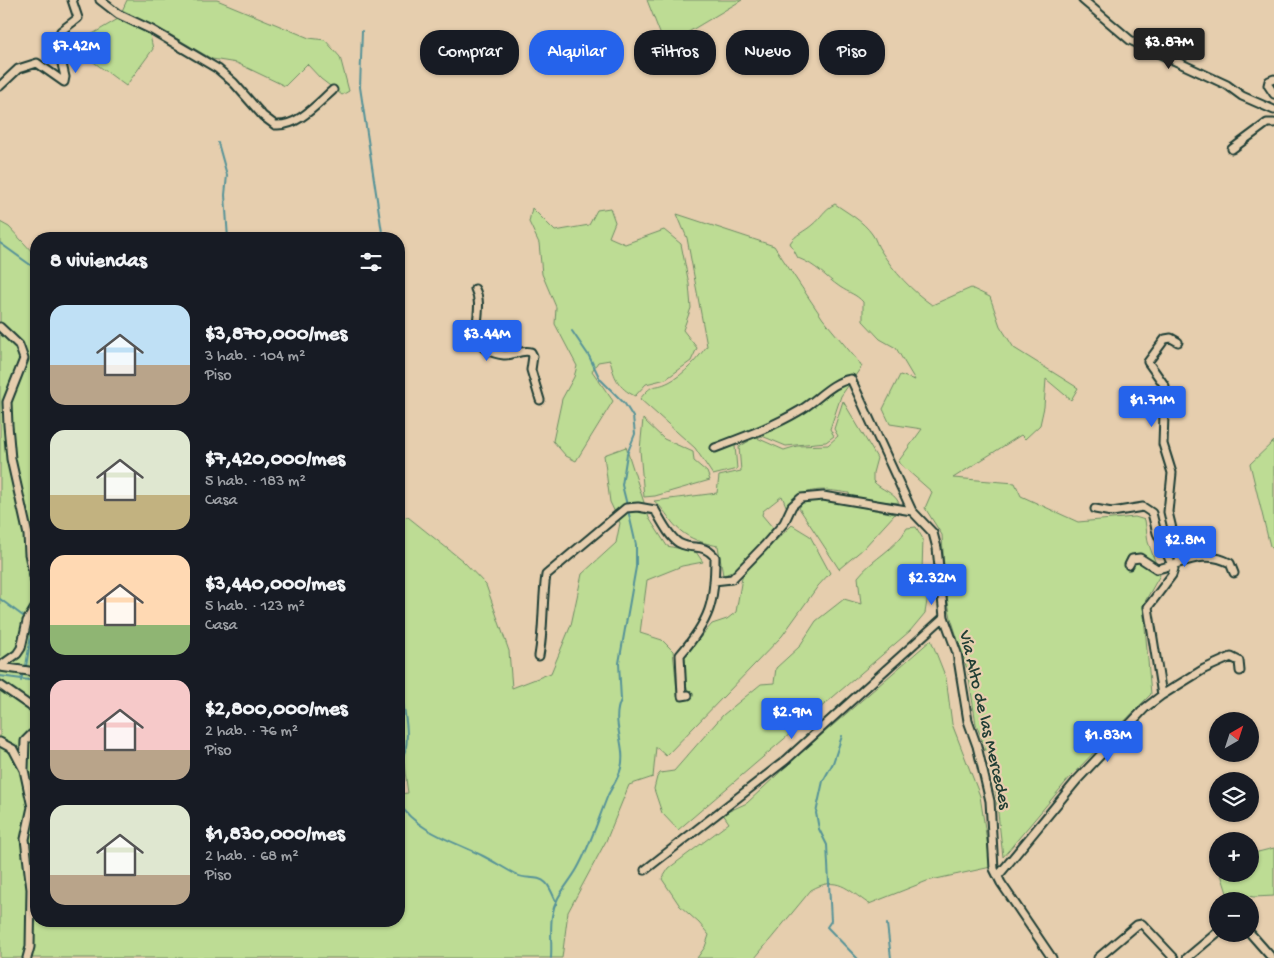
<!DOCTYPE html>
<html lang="es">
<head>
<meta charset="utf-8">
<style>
	:root { --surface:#171b24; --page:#20242c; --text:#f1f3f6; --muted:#9ea1a6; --accent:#2563eb }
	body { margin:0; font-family:"Gochi Hand",sans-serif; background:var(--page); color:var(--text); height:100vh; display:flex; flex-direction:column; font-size:19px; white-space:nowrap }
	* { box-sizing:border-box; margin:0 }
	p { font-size:16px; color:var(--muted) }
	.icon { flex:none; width:28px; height:28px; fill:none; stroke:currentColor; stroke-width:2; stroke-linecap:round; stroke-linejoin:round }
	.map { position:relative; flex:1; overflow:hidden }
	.sheet { position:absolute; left:30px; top:232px; width:375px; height:695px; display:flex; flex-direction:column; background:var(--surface); border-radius:20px; box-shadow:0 1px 4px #0004 }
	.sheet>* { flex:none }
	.top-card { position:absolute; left:420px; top:30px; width:475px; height:45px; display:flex; gap:10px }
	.needle { width:32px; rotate:39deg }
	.tools { position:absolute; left:1209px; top:712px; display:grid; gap:10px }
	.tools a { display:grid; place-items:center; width:50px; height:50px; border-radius:50%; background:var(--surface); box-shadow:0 1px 4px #0004; font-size:25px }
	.price { position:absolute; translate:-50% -42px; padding:0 11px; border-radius:5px; background:var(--accent); color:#fff; font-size:16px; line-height:32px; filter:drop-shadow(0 1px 2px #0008) }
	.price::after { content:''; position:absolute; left:50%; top:30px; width:15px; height:11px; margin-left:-8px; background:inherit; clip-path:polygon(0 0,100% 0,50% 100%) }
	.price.active { background:#222; color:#fff }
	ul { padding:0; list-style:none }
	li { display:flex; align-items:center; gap:15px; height:125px; padding:0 20px }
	li span { display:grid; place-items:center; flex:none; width:140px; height:100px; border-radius:15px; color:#555 }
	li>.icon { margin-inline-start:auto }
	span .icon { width:60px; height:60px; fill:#fffc; stroke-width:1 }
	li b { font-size:21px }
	h2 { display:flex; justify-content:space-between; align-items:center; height:60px; padding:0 20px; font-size:21px }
	.chip { padding:0 18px; border-radius:20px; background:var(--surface); box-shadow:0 1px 4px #0004; font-size:18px; line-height:45px }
	.chip.active { background:var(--accent); color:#fff }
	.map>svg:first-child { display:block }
</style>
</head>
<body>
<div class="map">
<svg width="1274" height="958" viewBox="0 0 1274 958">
	<rect width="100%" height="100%" fill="#e6ceae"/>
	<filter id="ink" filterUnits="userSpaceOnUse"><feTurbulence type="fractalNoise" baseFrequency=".02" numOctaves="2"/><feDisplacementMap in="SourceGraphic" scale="10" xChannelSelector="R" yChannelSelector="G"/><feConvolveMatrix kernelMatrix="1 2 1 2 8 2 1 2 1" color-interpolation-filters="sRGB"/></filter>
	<g filter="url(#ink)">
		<path fill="#bddc94" stroke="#6e8c64" d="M 127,0 L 217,0 L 309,38 L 325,40 L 340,57 L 349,91 L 342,95 L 321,79 L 307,64 L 285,86 L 237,63 L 212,59 L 171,35 L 122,11 Z
			M 647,0 L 742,0 L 665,46 Z
			M 118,19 L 150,35 L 153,49 L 126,86 L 72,46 Z
			M 835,204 C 848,213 863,221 872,234 C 876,239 877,246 881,251 C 894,272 912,291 932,305 L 971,288 L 990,297 L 1000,326 L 1014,348 L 1078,388 L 1071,400 L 1046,379 L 1044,407 L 1040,425 L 1025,439 L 1021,435 L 953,478 L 1015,483 L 1021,496 L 1078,522 L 1135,517 L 1145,520 L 1148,542 L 1160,575 L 1143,605 L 1151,694 L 1071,776 L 1003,857 L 993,769 L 976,724 L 968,672 L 951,618 L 945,586 L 942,535 L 925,508 L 932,492 L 898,462 L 922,429 L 890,424 L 883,409 L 900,375 L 915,380 L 896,348 L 880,339 L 863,321 L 863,302 C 856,294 849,293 840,287 C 824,276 818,266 798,258 L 790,243 C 796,234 804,232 812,225 C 822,217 823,210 835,204 Z
			M 532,208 L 555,231 L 589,225 L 597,210 L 610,208 L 615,222 L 609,237 L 625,244 L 664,230 L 681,244 L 689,284 L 691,308 L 683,330 L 697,348 L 691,361 L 666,379 L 646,384 L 635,396 C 618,388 614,377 610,360 L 598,362 L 592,371 L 613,401 L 576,461 L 566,456 L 553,441 L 562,399 L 574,377 L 577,366 L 555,324 L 556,307 L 542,274 L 539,243 L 529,222 Z
			M 677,214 L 774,246 L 823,319 L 862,366 L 841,396 L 830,429 L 834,436 L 826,442 L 786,446 L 762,436 L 757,438 L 784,450 L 797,446 L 828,445 L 838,436 L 834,429 L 843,401 L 877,458 L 873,473 L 873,481 C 882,491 893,491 899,503 L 850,498 L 849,493 C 821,489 809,486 786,506 L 782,496 L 763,511 L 762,515 L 773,528 C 763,542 741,572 723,575 L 718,546 C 699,542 685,538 672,522 C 666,514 662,507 654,501 L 717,493 L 719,476 L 741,471 L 739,447 L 749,441 L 735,446 L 737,469 L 713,475 L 695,448 L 640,399 C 654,381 653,390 669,382 C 685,374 697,359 707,346 L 687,238 Z
			M 0,222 L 9,227 L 36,256 L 36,921 L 399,921 L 399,794 L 408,793 L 403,758 L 399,767 L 399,518 L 408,517 L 463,561 L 486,585 L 509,651 L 512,688 L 551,673 L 571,625 L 582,574 L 616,543 L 620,523 L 610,502 L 604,455 L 626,447 L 649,518 L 667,546 L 696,552 L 703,562 L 682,566 L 647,580 L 640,633 L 662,640 L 673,651 L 678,700 L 689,698 L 686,683 L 684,656 L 712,624 L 727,619 L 736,612 L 743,572 L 792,525 L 810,536 L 830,573 L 818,586 L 782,636 L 666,756 L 656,747 L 653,777 L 629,785 L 606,841 L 568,912 L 562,958 L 0,958 Z
			M 643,419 L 664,439 L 693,452 L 694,461 L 707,472 L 710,480 L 655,496 L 644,497 L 640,450 Z
			M 1274,441 L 1274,550 L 1270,546 L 1250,464 Z
			M 817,498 L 895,514 L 863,549 L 839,569 L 799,508 L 803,502 Z
			M 916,527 L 923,539 L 922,570 L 928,595 L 925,613 L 910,631 L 678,830 L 662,813 L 654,789 L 657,777 L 660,773 L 674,771 L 723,715 L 761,684 L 774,683 L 776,668 L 799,647 L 816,621 L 844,599 L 861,604 L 858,577 C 873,558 896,549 907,528 Z
			M 931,640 L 946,678 L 952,724 L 980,796 L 991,867 L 927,881 L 869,904 C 847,889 837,875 811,890 L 755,958 L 697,958 L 705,947 L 709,935 L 699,923 L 680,906 L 662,879 L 669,868 L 729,823 L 723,814 L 747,803 L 794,759 Z
			M 1274,848 L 1274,896 L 1254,897 L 1227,893 L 1221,874 L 1250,874 L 1250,854 Z"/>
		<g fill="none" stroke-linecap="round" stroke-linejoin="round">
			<path stroke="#579398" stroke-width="2" d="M 362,31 L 360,87 L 383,239
				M 218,143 L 227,175 L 225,195 L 228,239
				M 0,243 L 36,269
				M 572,331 L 589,356 L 600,379 L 625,404 L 633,417 L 635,434 L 627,454 L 622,485 L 627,505
				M 0,599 L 23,616
				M 399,662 L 399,677
				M 26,666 L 33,623
				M 0,676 L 36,681
				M 399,678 C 401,703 416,741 399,763
				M 21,681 L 22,676
				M 842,736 L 833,763 L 823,781 L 816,813 L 819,829 L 827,845 L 831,921 L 827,927 L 857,958
				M 399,803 C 416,831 455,842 483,856 C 495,862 505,869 517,875 C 526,880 538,875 546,883 C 551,888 554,898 557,904
				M 887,924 L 891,958
				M 551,958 C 552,944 550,930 552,916 C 555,896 568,885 577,869 C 590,846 598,820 608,795 C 612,787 619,777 621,768 C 627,746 610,722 621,700 L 619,663 L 636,567 L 636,545 L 628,510"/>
			<g stroke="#1f3d34" stroke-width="11">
				<path id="minor" d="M 100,0 L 118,14 L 152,30 L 218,69 L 234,83 L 263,116 L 275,125 C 298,127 317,104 333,90
					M 1083,0 L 1130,40 L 1227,85 L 1242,96 L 1274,110
					M 1274,79 L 1269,81 L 1268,85 L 1274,94
					M 0,86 L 18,69 L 37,63 L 64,82 L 65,77 L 57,42 L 61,31 L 78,18 L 72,0
					M 1232,149 L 1267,123 L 1274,123
					M 475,289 C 488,314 457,349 504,355 C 513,356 521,349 531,352 L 533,356 L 531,370 L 540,400
					M 0,327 L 19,345 L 24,359 L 7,402 L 8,425 L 11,459 L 28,535 L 29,554 L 36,586
					M 1178,342 L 1171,338 L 1165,339 L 1148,362 L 1165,386 L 1163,444 L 1172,473 L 1168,512 L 1180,562
					M 715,448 C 744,437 772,427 799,411 C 817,401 831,382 851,379 L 912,511 L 933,533 L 937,548 L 944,617 L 957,653 L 968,721 L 977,746 L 990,801 L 994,869 L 1001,883 L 1052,958
					M 1095,509 L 1112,512 L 1143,507 L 1152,513 L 1157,533 L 1174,569 L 1172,575 L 1148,607 L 1162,695
					M 1129,565 L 1132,559 L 1140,558 L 1157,569 C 1183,564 1204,549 1230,563 L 1234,573
					M 714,581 L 732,579 L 764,546 L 784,523 L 792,506 L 801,498 L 823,496 L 912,511
					M 539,656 C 544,628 542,602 546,575 L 626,508 L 638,507 L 655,510 C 661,520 669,537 679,543 C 694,551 702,542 715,557 C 715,603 710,620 680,655 L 682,696 L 688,695
					M 0,666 L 17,654 L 21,648 L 27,621 L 36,606
					M 0,667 L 36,672
					M 0,685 L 36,710
					M 0,742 L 13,749 L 24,770 L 32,807 L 25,839 L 31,889 L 30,947 L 27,958
					M 24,769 L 25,741 L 32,734 L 36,733
					M 645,870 L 786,760 L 944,617
					M 998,876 L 1077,780 L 1145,708 L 1162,695 L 1204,669 L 1231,657 L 1239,661 L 1240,671
					M 1250,933 L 1272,958
					M 1098,958 L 1137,925 L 1142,924 L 1174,958
					M 1187,958 L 1218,932"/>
			</g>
			<use href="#minor" stroke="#e6ceae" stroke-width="7"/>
		</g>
	</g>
	<g text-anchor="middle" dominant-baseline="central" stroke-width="4.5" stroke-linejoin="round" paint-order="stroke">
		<g font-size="18" fill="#1f3d34" stroke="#e6ceae">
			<text transform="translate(984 720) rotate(77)">Vía Alto de las Mercedes</text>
		</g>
	</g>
</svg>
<div class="tools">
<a><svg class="needle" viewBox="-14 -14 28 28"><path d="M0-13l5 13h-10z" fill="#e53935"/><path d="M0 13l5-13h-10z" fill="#9ea1a6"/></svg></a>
<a><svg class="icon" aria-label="layers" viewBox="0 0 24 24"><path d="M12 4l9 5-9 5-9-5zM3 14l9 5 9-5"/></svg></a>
<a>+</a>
<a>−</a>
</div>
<b class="price active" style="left:1169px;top:70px">$3.87M</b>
<b class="price" style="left:76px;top:74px">$7.42M</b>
<b class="price" style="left:487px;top:362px">$3.44M</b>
<b class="price" style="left:1152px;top:428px">$1.71M</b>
<b class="price" style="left:1185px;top:568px">$2.8M</b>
<b class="price" style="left:932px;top:606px">$2.32M</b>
<b class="price" style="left:792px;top:740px">$2.9M</b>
<b class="price" style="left:1108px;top:763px">$1.83M</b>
<div class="top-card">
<a class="chip">Comprar</a>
<a class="chip active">Alquilar</a>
<a class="chip">Filtros</a>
<a class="chip">Nuevo</a>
<a class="chip">Piso</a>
</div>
<section class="sheet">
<h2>8 viviendas<svg class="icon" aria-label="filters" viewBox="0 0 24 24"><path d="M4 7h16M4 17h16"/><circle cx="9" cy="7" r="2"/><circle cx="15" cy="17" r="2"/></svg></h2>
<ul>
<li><span style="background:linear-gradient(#bfe0f5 60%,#b9a48a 0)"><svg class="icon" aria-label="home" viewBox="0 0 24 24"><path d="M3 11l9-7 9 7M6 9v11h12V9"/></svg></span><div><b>$3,870,000/mes</b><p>3 hab. · 104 m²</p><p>Piso</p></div></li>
<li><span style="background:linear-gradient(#dfe7d0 65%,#c2b280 0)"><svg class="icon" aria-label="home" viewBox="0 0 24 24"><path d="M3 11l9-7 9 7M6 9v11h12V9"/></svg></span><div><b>$7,420,000/mes</b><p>5 hab. · 183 m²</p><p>Casa</p></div></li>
<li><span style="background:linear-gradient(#ffd9b3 70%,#8fb573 0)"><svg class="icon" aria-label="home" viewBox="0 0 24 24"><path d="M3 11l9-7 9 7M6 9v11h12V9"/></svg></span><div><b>$3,440,000/mes</b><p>5 hab. · 123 m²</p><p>Casa</p></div></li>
<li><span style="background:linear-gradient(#f6c9c9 70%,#b9a48a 0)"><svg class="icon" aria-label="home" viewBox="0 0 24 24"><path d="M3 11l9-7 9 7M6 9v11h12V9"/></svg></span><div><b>$2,800,000/mes</b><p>2 hab. · 76 m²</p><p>Piso</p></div></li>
<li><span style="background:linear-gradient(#dfe7d0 70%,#b9a48a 0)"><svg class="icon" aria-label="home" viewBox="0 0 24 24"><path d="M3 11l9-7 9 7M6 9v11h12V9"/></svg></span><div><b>$1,830,000/mes</b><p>2 hab. · 68 m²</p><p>Piso</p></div></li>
</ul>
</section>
</div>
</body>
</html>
